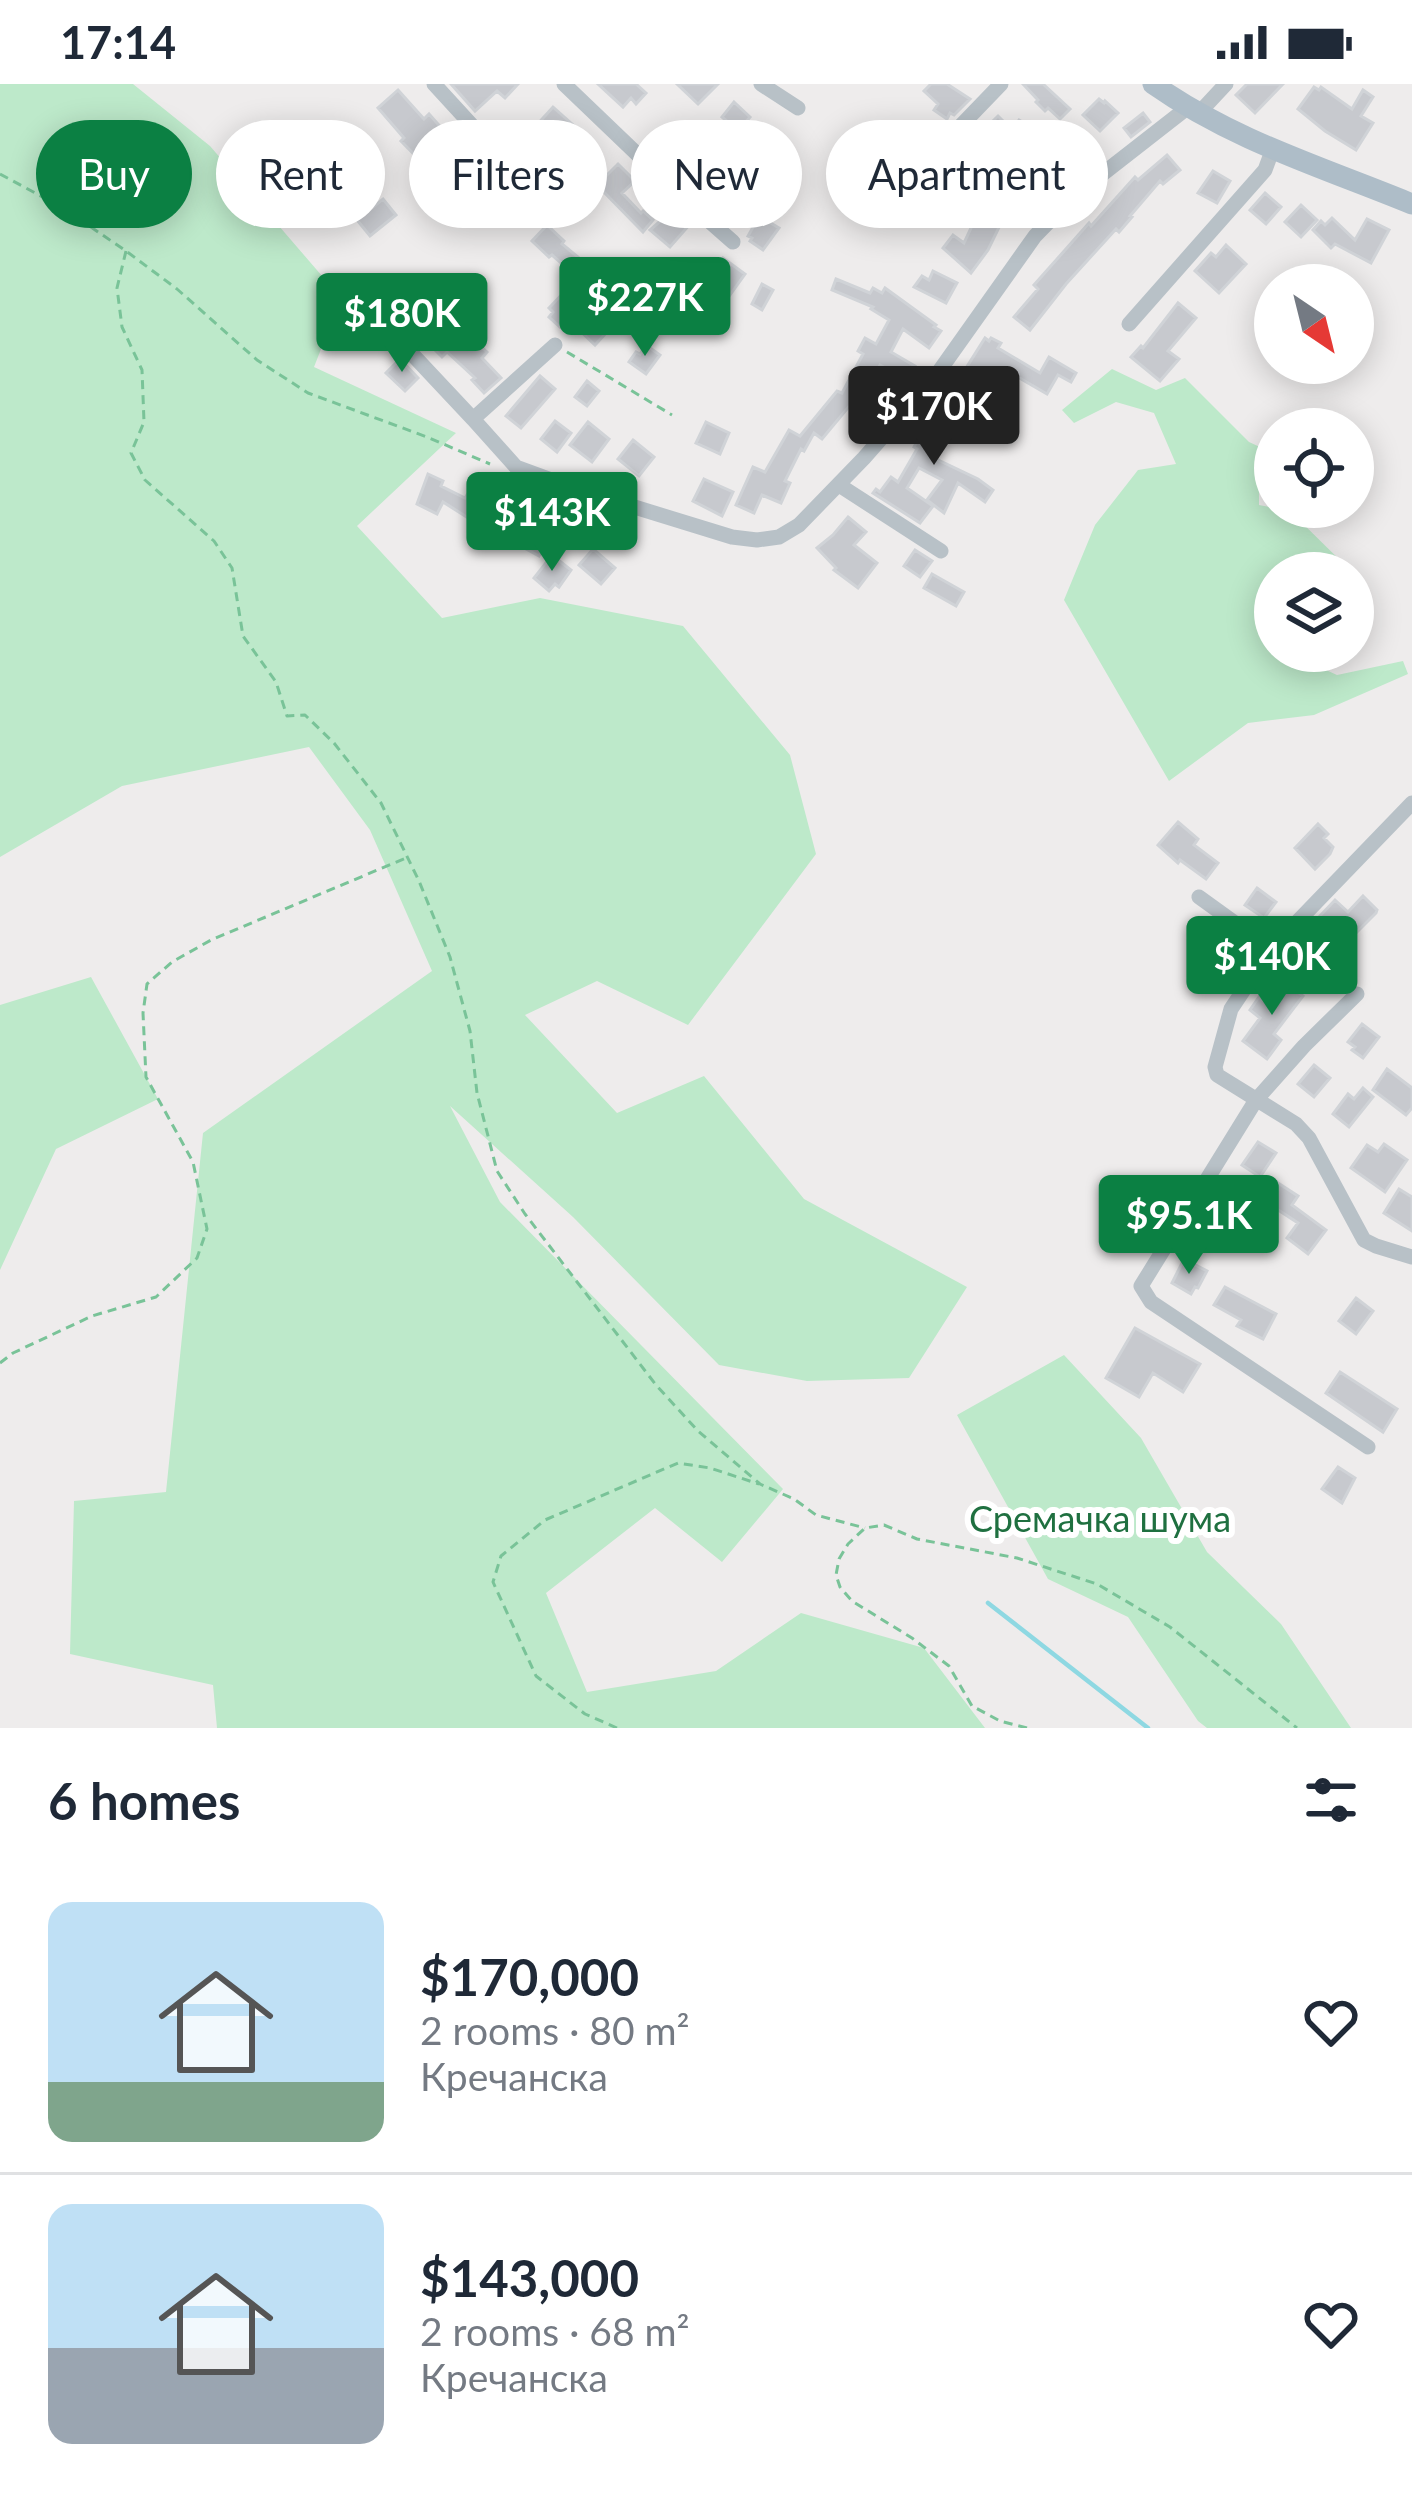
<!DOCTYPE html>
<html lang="en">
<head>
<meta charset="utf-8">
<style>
	:root { --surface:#fff; --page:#f2f2f3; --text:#1f2937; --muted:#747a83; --line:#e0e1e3; --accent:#0b8043 }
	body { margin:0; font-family:Lato,sans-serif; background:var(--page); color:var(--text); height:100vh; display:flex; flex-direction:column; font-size:45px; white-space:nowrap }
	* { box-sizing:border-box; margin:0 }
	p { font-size:39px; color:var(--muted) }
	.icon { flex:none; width:66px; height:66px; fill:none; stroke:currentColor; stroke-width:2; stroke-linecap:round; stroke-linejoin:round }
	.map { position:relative; height:1644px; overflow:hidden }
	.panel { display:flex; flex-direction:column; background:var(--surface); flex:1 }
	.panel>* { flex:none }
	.banner { position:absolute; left:36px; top:36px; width:1341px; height:108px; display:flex; gap:24px }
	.needle { width:78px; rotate:145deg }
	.buttons { position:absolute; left:1254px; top:180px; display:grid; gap:24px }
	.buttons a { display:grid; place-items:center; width:120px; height:120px; border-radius:50%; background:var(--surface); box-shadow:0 6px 30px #0003; font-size:60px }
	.price { position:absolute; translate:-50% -102px; padding:0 27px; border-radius:12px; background:var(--accent); color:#fff; font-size:39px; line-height:78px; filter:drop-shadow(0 3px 6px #0008) }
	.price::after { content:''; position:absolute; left:50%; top:72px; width:36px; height:27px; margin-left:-18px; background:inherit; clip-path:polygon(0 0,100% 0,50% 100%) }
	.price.current { background:#222; color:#fff }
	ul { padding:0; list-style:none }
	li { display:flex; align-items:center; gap:36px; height:300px; padding:0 48px }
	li+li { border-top:3px solid var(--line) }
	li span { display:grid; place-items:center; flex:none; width:336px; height:240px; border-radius:24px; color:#555 }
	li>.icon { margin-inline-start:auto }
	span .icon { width:144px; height:144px; fill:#fffc; stroke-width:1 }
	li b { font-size:51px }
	h2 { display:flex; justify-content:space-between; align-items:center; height:144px; padding:0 48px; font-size:51px }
	.chip { padding:0 42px; border-radius:54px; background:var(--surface); box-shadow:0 6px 30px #0003; font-size:42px; line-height:108px }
	.chip.current { background:var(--accent); color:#fff }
	.status { display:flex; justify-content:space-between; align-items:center; height:84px; padding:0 60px; background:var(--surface); direction:ltr }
	.status svg { height:33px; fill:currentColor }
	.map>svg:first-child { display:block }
</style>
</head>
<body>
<div class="status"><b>17:14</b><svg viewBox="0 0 49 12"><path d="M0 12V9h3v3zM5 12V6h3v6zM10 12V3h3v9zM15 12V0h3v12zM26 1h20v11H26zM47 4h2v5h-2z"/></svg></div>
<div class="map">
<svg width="1412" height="1644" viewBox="0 0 1412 1644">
	<rect width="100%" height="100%" fill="#eeecec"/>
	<path fill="#bde9ca" d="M 0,0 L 133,0 L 210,62 L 341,214 L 314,283 L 456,349 L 357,442 L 442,534 L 540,514 L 683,542 L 790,671 L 816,770 L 688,941 L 597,897 L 525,931 L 617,1029 L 704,992 L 804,1115 L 967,1203 L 909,1294 L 807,1297 L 719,1281 L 573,1133 L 450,1022 L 500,1118 L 783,1405 L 722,1478 L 655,1424 L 546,1509 L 587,1608 L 716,1587 L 801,1529 L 924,1564 L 985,1644 L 217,1644 L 213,1601 L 70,1570 L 74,1417 L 166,1408 L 203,1049 L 432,887 L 370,746 L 309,663 L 122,702 L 0,773 Z
		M 1112,285 L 1156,306 L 1185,294 L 1249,358 L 1275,370 L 1275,389 L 1259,405 L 1259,421 L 1290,427 L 1353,489 L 1275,489 L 1275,567 L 1292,567 L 1293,571 L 1337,591 L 1403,577 L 1408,590 L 1314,631 L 1248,639 L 1169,697 L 1064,516 L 1095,441 L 1138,386 L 1176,380 L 1154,329 L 1116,318 L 1074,339 L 1062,326 Z
		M 91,893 L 158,1015 L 56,1065 L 0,1186 L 0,921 Z
		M 1064,1271 L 1141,1354 L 1207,1468 L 1281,1540 L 1351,1644 L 1207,1644 L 1198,1637 L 1128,1533 L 1048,1495 L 957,1331 Z"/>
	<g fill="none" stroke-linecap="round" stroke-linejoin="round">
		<path stroke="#8ed8e2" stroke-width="4.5" d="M 988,1519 L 1148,1644"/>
	</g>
	<path fill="#c7c9ce" stroke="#d0d3d7" stroke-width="3" d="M 451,0 L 518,0 L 505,14 L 497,7 L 475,27 Z
		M 598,0 L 636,0 L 646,9 L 636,20 L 631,14 L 623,23 Z
		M 677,0 L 718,0 L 698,20 Z
		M 931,0 L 947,0 L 970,15 L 954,31 L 950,29 L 947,35 L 934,26 L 938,20 L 924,7 Z
		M 1023,0 L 1043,0 L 1070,25 L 1060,35 L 1048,24 L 1045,27 L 1036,18 L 1038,16 Z
		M 1247,0 L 1283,0 L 1255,29 L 1236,11 Z
		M 1314,3 L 1319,6 L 1321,3 L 1352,25 L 1363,6 L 1373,13 L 1361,32 L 1373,39 L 1356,66 L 1325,47 L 1298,25 Z
		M 398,6 L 424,35 L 429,30 L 467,73 L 442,99 L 401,57 L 404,54 L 378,24 Z
		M 1099,15 L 1104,19 L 1105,17 L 1118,29 L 1100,47 L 1083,31 Z
		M 734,18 L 750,33 L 738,47 L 722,33 Z
		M 553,23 L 580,47 L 562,67 L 535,43 Z
		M 1143,29 L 1150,38 L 1131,53 L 1124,44 Z
		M 998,32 L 1008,42 L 930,117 L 943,124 L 937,136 L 920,128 L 908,140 L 890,122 L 917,96 L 924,104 Z
		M 1019,36 L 1048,54 L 1041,69 L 1010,50 Z
		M 771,43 L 792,62 L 771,85 L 761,76 L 766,71 L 754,61 Z
		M 685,44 L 702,59 L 683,79 L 667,65 Z
		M 1167,71 L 1180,86 L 1163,100 L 1160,97 L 1130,132 L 1132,133 L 1119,148 L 1116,145 L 1066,200 L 1030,246 L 1014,233 L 1038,205 L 1034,201 L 1089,139 L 1091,142 L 1135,93 L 1138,96 Z
		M 1027,75 L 1054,90 L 1037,119 L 1028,114 L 1012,140 L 1003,135 L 988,166 L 971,189 L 943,164 L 953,151 L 964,159 L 978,129 L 982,131 L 997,103 L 1008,108 Z
		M 618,80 L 635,97 L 622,109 L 641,129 L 643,127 L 653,136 L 643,148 L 597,101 Z
		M 1213,87 L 1230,97 L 1217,119 L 1198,109 Z
		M 487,100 L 491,104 L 493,101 L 504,111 L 508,107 L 517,115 L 503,129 L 499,126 L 489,136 L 470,117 Z
		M 1265,109 L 1281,123 L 1266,140 L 1250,126 Z
		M 383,115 L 396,131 L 370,152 L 357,136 Z
		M 1301,121 L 1317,136 L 1301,153 L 1285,138 Z
		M 674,125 L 691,139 L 670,163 L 650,146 Z
		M 1332,134 L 1355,156 L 1367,135 L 1389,146 L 1371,179 L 1335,160 L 1331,164 L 1313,146 L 1321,137 L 1325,141 Z
		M 764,135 L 779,144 L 763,166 L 750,157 L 752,154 L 748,152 L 757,136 L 762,139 Z
		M 547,141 L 564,157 L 562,160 L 584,178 L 574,190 L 552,171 L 549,173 L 532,157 Z
		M 1226,161 L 1246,180 L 1219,209 L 1195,187 L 1211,169 L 1216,173 Z
		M 723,174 L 745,190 L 730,211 L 708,195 Z
		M 933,187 L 957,199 L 946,219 L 914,203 L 922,192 L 929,196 Z
		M 836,195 L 870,209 L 873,204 L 882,209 L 885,204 L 936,241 L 934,243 L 941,247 L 929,264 L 903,245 L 891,268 L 915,282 L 907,296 L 880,281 L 861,317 L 856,314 L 822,355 L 814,349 L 804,367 L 801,365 L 785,397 L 790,399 L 781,419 L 762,411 L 754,429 L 736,421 L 753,383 L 765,388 L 789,346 L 800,352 L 837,307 L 842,309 L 863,270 L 858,267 L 865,254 L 876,260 L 889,236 L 871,225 L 873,223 L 832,206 Z
		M 762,200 L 773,206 L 762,226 L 752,220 Z
		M 568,204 L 580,215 L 577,219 L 594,234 L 602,225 L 616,238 L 595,261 L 574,241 L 571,244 L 564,238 L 560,243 L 549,233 L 553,228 L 549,224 Z
		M 1178,219 L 1196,234 L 1168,267 L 1179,275 L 1160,297 L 1131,273 L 1141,262 L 1143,264 Z
		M 434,228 L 440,234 L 446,229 L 487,268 L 482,274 L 501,294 L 484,309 L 472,296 L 475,294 L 447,268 L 442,273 L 422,253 L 430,245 L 424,239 Z
		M 985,254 L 989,257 L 991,254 L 1001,259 L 998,264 L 1040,289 L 1049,273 L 1076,289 L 1071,298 L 1058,291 L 1047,310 L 1002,284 L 987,307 L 963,289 Z
		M 646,261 L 660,271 L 646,290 L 629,278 L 636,268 L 640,270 Z
		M 400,275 L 418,294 L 405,307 L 386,289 Z
		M 540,292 L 555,305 L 521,344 L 506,332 Z
		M 587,297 L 599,307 L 587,322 L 575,313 Z
		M 957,306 L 977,318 L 964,341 L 954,335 L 932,373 L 978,395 L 993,406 L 985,418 L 958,399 L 944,429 L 927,416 L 942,396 L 919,384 L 907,404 L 933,422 L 920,439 L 873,409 L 876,405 L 880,408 L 891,393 L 898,398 L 917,365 L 914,363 L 924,345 L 931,349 L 935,344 Z
		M 555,337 L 571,349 L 557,368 L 541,355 Z
		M 588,338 L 609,355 L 592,378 L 570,361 Z
		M 706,338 L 729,349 L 720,370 L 696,359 Z
		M 633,356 L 654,373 L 639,392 L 618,375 Z
		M 428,390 L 443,397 L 441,402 L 465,414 L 472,403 L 492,418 L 530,439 L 532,435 L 553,447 L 539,472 L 508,455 L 504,462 L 482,449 L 484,444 L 443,418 L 437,430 L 417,420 Z
		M 704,395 L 733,408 L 722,432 L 693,417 Z
		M 848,433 L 866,448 L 854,461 L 877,479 L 858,504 L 834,486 L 836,484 L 817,464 L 833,451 Z
		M 593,465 L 615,484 L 601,500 L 579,481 Z
		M 915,466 L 932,477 L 920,493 L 904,482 Z
		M 552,471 L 571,486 L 559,503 L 555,500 L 549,507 L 534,494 Z
		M 932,490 L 964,508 L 956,522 L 924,504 Z
		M 1178,738 L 1198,755 L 1194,761 L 1218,779 L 1206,795 L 1180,776 L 1178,779 L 1158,761 Z
		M 1318,740 L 1328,750 L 1324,754 L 1333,763 L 1330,770 L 1315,785 L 1295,764 Z
		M 1257,804 L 1276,818 L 1264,834 L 1245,821 Z
		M 1363,812 L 1377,826 L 1376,829 L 1323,882 L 1306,867 L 1325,845 L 1317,835 L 1335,816 L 1348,828 Z
		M 1216,852 L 1233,864 L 1214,894 L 1196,882 Z
		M 1281,895 L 1303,912 L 1274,950 L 1281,956 L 1267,975 L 1243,957 L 1260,934 L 1250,926 L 1259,913 L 1264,917 Z
		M 1362,940 L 1379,953 L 1363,974 L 1352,966 L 1355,963 L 1348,958 Z
		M 1314,981 L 1330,994 L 1314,1013 L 1298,1000 Z
		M 1387,985 L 1412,1004 L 1412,1024 L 1406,1031 L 1373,1006 Z
		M 1363,1004 L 1373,1013 L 1349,1043 L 1333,1030 L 1348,1010 L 1354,1015 Z
		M 1258,1058 L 1276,1069 L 1260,1093 L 1242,1081 Z
		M 1384,1060 L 1407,1076 L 1385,1108 L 1351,1084 L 1367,1061 L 1378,1068 Z
		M 1275,1097 L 1298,1112 L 1292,1121 L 1326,1146 L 1308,1170 L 1287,1154 L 1298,1139 L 1263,1116 Z
		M 1399,1105 L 1412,1113 L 1412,1147 L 1384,1129 Z
		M 1184,1175 L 1207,1187 L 1198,1204 L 1195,1203 L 1191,1210 L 1172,1199 Z
		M 1225,1203 L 1276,1230 L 1263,1255 L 1237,1242 L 1241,1236 L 1214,1221 Z
		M 1356,1214 L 1373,1227 L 1356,1250 L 1339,1237 Z
		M 1135,1244 L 1200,1280 L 1183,1308 L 1153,1289 L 1139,1313 L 1106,1294 Z
		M 1340,1288 L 1397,1325 L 1383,1348 L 1326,1309 Z
		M 1338,1383 L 1355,1394 L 1342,1419 L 1322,1405 Z"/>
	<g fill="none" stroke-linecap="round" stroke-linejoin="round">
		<path stroke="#79c398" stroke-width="3" stroke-dasharray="9 6" stroke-linecap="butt" d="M 0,90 L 63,124 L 126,167 L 177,205 L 257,276 L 308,309 L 427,353 L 490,380
			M 126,167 L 117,204 L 122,243 L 142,286 L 144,338 L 131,369 L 145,396 L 214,457 L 232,484 L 243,552 L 276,598 L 287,632 L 305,631 L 334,659 L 381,719 L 419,797 L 450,873 L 470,947 L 477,1009 L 497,1087 L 525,1130 L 656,1301 L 698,1347 L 760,1400 L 794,1415 L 816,1431 L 865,1444
			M 567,268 L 672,331
			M 0,1279 L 13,1269 L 92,1232 L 156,1213 L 197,1174 L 207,1145 L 193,1078 L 146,993 L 143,929 L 147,900 L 172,878 L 211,856 L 406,774
			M 617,1644 L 585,1630 L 536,1592 L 493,1498 L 501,1472 L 545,1436 L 678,1379 L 710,1384 L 759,1400
			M 1027,1644 L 1000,1637 L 972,1622 L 949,1582 L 912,1554 L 852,1517 L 840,1503 L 836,1491 L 839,1475 L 848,1460 L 865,1444 L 884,1441 L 917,1455 L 1017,1474 L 1097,1500 L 1170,1543 L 1297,1644"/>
		<path stroke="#b8c1c7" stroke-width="15" d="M 434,0 L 500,72 L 541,108
			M 564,0 L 683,114 L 733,158
			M 761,0 L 798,24
			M 1198,30 L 1226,0
			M 922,82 L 1001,0
			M 352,206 L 473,335
			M 1129,240 L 1265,86 L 1272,67
			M 555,261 L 473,335 L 516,383 L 576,405 L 732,453 L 757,456 L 779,453 L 799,441 L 864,374 L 935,293 L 1035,152 L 1073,113 L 1187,24
			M 839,401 L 941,467
			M 1412,719 L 1271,865 L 1231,925 L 1215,983 L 1217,991 L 1296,1040 L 1309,1054 L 1364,1156 L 1376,1162 L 1412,1173
			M 1199,813 L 1271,865
			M 1357,910 L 1304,962 L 1256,1016 L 1141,1202 L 1151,1218 L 1368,1363"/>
		<path stroke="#aebdc8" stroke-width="21" d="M 1153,0 C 1234,57 1322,83 1412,120"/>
	</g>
	<g text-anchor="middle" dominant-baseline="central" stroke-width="12" stroke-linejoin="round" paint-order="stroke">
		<g font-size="36" fill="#1f7040" stroke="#fff">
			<text x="1100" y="1434">Сремачка шума</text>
		</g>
	</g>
</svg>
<div class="buttons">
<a><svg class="needle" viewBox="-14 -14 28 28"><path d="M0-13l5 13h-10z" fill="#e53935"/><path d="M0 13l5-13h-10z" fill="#747a83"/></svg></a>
<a><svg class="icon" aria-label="locate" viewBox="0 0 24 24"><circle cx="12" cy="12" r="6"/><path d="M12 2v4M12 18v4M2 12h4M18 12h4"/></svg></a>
<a><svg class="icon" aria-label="layers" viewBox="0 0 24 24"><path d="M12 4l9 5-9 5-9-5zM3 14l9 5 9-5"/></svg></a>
</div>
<b class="price" style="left:645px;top:275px">$227K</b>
<b class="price" style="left:402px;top:291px">$180K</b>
<b class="price current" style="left:934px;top:384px">$170K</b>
<b class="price" style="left:552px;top:490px">$143K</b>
<b class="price" style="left:1272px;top:934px">$140K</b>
<b class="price" style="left:1189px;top:1193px">$95.1K</b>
<div class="banner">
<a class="chip current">Buy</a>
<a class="chip">Rent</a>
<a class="chip">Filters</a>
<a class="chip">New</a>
<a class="chip">Apartment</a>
</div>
</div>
<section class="panel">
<h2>6 homes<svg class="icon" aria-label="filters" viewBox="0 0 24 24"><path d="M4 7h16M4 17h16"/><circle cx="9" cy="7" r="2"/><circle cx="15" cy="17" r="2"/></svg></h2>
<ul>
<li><span style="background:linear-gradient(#bfe0f5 75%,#7fa58c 0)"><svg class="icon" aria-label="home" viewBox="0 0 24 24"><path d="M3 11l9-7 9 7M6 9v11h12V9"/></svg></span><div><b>$170,000</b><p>2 rooms · 80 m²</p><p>Кречанска</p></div><svg class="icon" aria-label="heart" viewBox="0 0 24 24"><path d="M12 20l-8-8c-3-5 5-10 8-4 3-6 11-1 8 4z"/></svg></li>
<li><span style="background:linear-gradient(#bfe0f5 60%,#9aa5b1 0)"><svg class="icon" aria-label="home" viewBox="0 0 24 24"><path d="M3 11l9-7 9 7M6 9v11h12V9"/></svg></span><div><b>$143,000</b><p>2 rooms · 68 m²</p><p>Кречанска</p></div><svg class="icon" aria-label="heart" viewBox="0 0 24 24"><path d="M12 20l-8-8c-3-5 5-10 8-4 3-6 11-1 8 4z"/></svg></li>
</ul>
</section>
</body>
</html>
